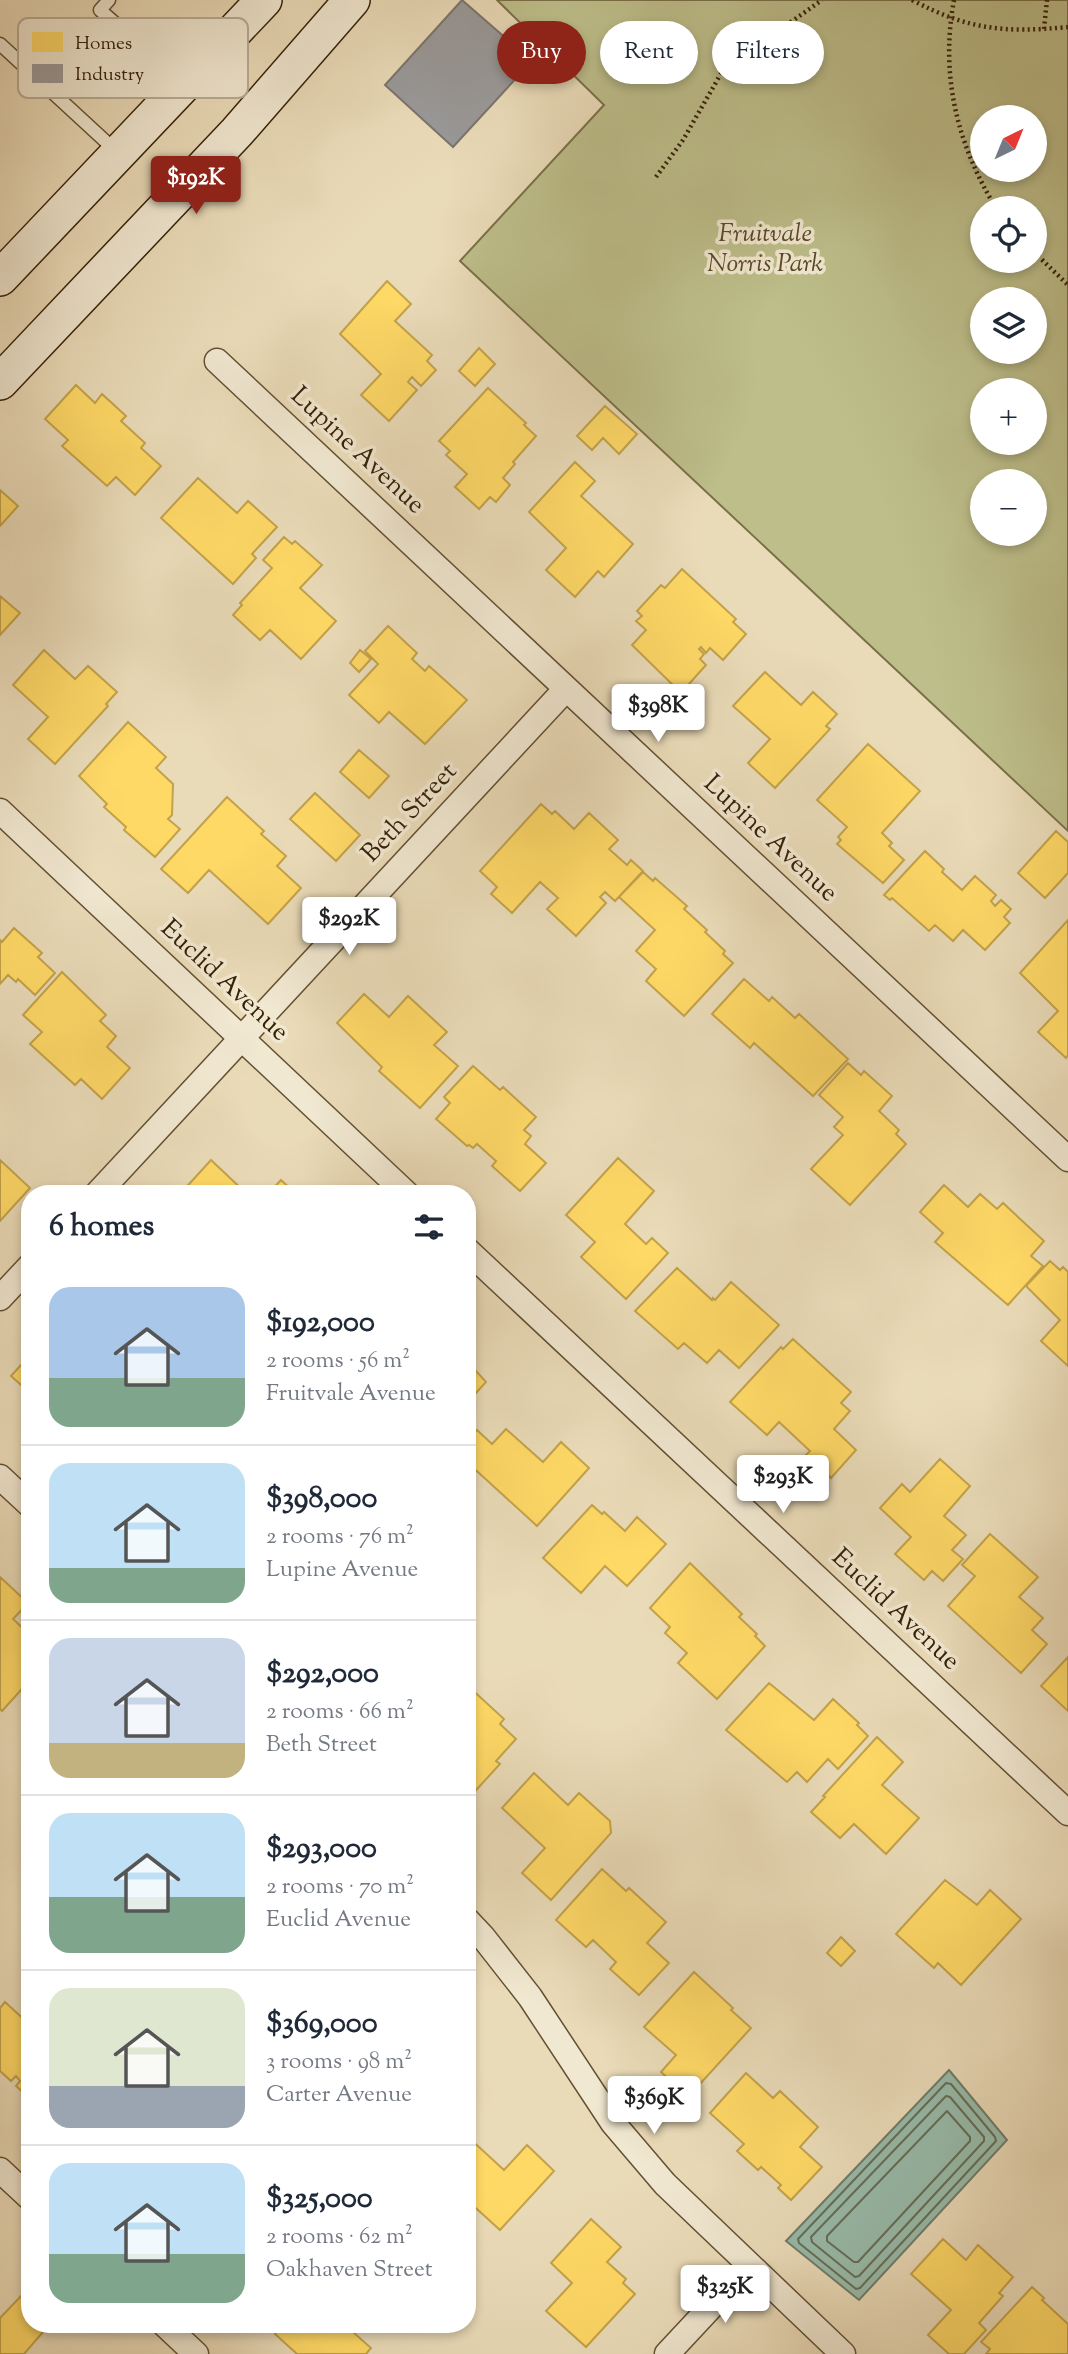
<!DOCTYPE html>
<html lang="en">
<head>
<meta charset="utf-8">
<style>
	:root { --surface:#fff; --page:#f2f2f3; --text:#1f2937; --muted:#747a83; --line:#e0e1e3; --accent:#8f2418 }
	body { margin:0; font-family:"Sorts Mill Goudy",serif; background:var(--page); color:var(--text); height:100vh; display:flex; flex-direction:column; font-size:26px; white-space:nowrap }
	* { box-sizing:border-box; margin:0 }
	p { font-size:23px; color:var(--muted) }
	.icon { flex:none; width:38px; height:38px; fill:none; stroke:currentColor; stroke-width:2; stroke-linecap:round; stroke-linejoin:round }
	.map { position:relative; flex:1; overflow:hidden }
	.drawer { position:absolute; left:21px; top:1185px; width:455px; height:1148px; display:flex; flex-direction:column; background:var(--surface); border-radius:28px; box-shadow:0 4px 10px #0003 }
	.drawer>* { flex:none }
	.top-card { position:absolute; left:497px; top:21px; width:466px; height:63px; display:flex; gap:14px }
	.needle { width:46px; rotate:43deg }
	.fabs { position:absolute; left:970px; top:105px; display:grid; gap:14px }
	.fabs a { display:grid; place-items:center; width:77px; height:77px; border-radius:50%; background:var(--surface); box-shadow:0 4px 10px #0003; font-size:35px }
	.price { position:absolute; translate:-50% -60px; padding:0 16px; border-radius:7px; background:#fff; color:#222; font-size:23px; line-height:46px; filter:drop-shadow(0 2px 4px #0008) }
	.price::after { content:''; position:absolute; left:50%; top:42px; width:21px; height:16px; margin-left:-10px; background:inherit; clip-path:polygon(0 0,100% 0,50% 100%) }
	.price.selected { background:var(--accent); color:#fff }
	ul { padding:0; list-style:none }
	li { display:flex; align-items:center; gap:21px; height:175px; padding:0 28px }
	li+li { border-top:2px solid var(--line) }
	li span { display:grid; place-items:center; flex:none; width:196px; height:140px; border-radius:21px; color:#555 }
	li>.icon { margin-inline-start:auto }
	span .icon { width:84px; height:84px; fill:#fffc; stroke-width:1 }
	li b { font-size:30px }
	h2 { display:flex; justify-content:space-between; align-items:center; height:84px; padding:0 28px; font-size:30px }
	.chip { padding:0 24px; border-radius:32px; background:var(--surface); box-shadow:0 4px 10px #0003; font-size:24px; line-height:63px }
	.chip.selected { background:var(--accent); color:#fff }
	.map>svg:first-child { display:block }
</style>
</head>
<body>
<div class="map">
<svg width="1068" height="2354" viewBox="0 0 1068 2354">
	<rect width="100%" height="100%" fill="#eadbb8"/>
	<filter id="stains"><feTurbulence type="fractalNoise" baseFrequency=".00286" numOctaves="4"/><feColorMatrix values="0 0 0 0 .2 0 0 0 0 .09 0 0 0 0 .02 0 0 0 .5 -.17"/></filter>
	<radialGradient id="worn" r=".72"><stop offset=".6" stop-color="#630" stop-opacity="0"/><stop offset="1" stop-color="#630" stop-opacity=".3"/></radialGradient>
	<path fill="#bdbe8a" stroke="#7a7048" stroke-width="2" fill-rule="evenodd" d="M 497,0 L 1068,0 L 1068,831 L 460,261 L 604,105 ZM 982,117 L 1034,117 L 1034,170 L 982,170 ZM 982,208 L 1034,208 L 1034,261 L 982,261 ZM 982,299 L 1034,299 L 1034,352 L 982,352 ZM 982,390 L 1034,390 L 1034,443 L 982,443 ZM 1034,481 L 1034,534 L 982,534 L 982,481 Z"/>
	<path fill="#98bbaa" stroke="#717d69" stroke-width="2" d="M 949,2070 L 1007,2140 L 859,2300 L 786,2241 Z"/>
	<path fill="#ffd966" stroke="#c3a24a" stroke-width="2" d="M 387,281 L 411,304 L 395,321 L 432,355 L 427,361 L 436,370 L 421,386 L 412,377 L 408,382 L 417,390 L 389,421 L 361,395 L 381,374 L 340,334 Z
		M 479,348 L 495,364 L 475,386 L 459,371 Z
		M 76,385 L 95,403 L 102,394 L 126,416 L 121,421 L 145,443 L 141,448 L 161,466 L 135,495 L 116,477 L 107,486 L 62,446 L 68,440 L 45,419 Z
		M 488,388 L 526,423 L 524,425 L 536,436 L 513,462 L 515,464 L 503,478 L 510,485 L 496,502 L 490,497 L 479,509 L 455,487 L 467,474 L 446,455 L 450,451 L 439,441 Z
		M 605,406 L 637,434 L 619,454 L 603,438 L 592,450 L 577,436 Z
		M 575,462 L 595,481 L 581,496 L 633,544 L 604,577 L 598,571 L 575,597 L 546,570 L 566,548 L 529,512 Z
		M 198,478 L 237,513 L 248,501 L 277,527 L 252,554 L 256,558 L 233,584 L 161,518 Z
		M 0,490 L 18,506 L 0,526 Z
		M 284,537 L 292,544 L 295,541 L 322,565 L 300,588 L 336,621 L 301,659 L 270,630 L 260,640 L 233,615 L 242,605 L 240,603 L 272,568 L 263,560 Z
		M 682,569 L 736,619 L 733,622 L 746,634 L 723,660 L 710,648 L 706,653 L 701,647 L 699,649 L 704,654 L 700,659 L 706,665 L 681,693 L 632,645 L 646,630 L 636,621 L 642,616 L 637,611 L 661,585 L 665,588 Z
		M 0,596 L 20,613 L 0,635 Z
		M 388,626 L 417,653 L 412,659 L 425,671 L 429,666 L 467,700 L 425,744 L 389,712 L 379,723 L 349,695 L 378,664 L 365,651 Z
		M 44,650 L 75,679 L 88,666 L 117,692 L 106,704 L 108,706 L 55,764 L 28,739 L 48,717 L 13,685 Z
		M 360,650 L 371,659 L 359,672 L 350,663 Z
		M 765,672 L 801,705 L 813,692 L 837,714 L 826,726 L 830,729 L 775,788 L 748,763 L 770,739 L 733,706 Z
		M 128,722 L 166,757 L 156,768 L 173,784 L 172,815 L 168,819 L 180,829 L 155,857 L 124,830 L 126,827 L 104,807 L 107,804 L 79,776 Z
		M 868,744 L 920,791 L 882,833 L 892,843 L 889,846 L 904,860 L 883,883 L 837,844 L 841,840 L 838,837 L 847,827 L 817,800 Z
		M 359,750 L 389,776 L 369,798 L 340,772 Z
		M 315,793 L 360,835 L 336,861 L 290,819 Z
		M 227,797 L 264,831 L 261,834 L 286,856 L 277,866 L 301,888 L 268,924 L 209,870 L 188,893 L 161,869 Z
		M 541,804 L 552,814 L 555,811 L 574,829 L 589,813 L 618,840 L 609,849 L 627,865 L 631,860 L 643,871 L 615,901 L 605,892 L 600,897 L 606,903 L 576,936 L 547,909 L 558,898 L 540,882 L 512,913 L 491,894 L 497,887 L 480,871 Z
		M 1056,831 L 1068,842 L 1068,873 L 1045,898 L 1018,873 Z
		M 925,851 L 944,869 L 942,872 L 962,890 L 975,876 L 996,895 L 991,901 L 995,906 L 1001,900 L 1011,909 L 1004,917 L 1010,923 L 985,950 L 963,930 L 953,941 L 935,925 L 929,931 L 892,898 L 890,900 L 884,895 Z
		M 643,872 L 653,881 L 655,878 L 687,906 L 684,909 L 707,930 L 705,932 L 725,951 L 723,954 L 733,963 L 684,1016 L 646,981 L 656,969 L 636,951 L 655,930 L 619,897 Z
		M 1068,920 L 1068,1055 L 1066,1058 L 1038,1032 L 1058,1011 L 1020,973 Z
		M 14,928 L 42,953 L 38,957 L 55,973 L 35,995 L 18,979 L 16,982 L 8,975 L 0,984 L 0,940 L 2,942 Z
		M 62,972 L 106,1015 L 100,1021 L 116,1036 L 107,1047 L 130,1068 L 102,1099 L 81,1079 L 75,1085 L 30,1044 L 42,1032 L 23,1015 Z
		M 744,979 L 769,1001 L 772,997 L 795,1018 L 799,1014 L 848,1059 L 813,1096 L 754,1043 L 750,1048 L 712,1014 Z
		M 364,994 L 389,1017 L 408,996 L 447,1032 L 434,1045 L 458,1066 L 420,1108 L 379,1071 L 382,1067 L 337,1023 Z
		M 848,1063 L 861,1075 L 864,1071 L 892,1096 L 879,1111 L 899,1130 L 896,1134 L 906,1144 L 850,1205 L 811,1169 L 843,1135 L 834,1127 L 843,1117 L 819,1095 Z
		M 473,1066 L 500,1090 L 503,1087 L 536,1117 L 524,1130 L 531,1136 L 525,1144 L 546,1163 L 520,1191 L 492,1166 L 496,1161 L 477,1144 L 473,1148 L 469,1145 L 467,1146 L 436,1119 L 450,1103 L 444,1097 Z
		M 618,1158 L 654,1191 L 625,1224 L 646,1244 L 652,1238 L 668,1253 L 626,1299 L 581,1257 L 595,1242 L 566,1215 Z
		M 0,1160 L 30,1188 L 0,1221 Z
		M 211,1160 L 247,1194 L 180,1194 Z
		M 281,1180 L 296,1194 L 268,1194 Z
		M 944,1185 L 968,1207 L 980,1194 L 997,1209 L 1003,1203 L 1044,1241 L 1031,1256 L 1043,1266 L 1008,1305 L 935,1242 L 943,1233 L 920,1212 Z
		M 1050,1261 L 1060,1270 L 1063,1267 L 1068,1272 L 1068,1366 L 1041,1341 L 1060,1320 L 1026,1286 Z
		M 677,1268 L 712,1300 L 713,1298 L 715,1300 L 731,1282 L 779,1325 L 739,1368 L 719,1350 L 707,1363 L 684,1343 L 678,1349 L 635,1311 Z
		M 793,1339 L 851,1392 L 841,1403 L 850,1411 L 834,1429 L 856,1450 L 831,1478 L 806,1455 L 810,1451 L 779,1422 L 767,1435 L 730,1402 L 781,1347 L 783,1349 Z
		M 30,1355 L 30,1393 L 11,1376 Z
		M 467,1361 L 486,1382 L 467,1403 Z
		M 506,1429 L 543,1462 L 561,1442 L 589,1468 L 537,1526 L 467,1462 L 467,1441 L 477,1430 L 492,1444 Z
		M 940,1459 L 970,1486 L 944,1516 L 966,1535 L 952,1550 L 963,1559 L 943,1581 L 932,1571 L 924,1580 L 895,1554 L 911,1537 L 880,1508 L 902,1484 L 910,1492 Z
		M 592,1505 L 602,1514 L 604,1512 L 625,1531 L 637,1517 L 666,1544 L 627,1586 L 605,1566 L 581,1593 L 543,1558 Z
		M 990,1534 L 1038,1577 L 1019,1597 L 1043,1618 L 1032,1630 L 1047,1644 L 1021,1673 L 948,1606 L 975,1576 L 962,1565 Z
		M 690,1563 L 742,1614 L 739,1617 L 757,1634 L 755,1636 L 765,1646 L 717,1699 L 678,1663 L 687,1653 L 665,1633 L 670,1627 L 650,1608 Z
		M 0,1577 L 28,1603 L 13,1619 L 30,1635 L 30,1680 L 2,1711 L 0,1709 Z
		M 1068,1657 L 1068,1711 L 1041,1686 Z
		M 769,1683 L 814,1720 L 833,1699 L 859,1723 L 857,1725 L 868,1736 L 838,1769 L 828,1759 L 807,1782 L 797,1772 L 787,1782 L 726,1730 Z
		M 467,1685 L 504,1719 L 500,1724 L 516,1739 L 496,1761 L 500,1764 L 467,1800 Z
		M 877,1737 L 903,1762 L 882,1785 L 919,1818 L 886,1854 L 854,1824 L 840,1838 L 811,1812 L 825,1797 L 823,1796 Z
		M 534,1773 L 568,1805 L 579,1793 L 610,1821 L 611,1833 L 551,1900 L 522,1873 L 545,1848 L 502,1808 Z
		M 602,1869 L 626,1891 L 629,1888 L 666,1922 L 647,1943 L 669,1963 L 639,1995 L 610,1969 L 616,1962 L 593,1940 L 586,1947 L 556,1920 Z
		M 945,1880 L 977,1905 L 990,1890 L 1021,1919 L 961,1985 L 938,1963 L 934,1968 L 896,1934 Z
		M 841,1937 L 855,1951 L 841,1966 L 827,1953 Z
		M 694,1972 L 733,2008 L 731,2010 L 751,2028 L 688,2097 L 661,2072 L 676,2055 L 644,2027 Z
		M 5,2002 L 30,2025 L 29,2098 L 16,2086 L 20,2081 L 16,2076 L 11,2081 L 0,2071 L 0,2008 Z
		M 746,2073 L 773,2098 L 780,2091 L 818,2127 L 800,2147 L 822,2167 L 791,2200 L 778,2188 L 781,2185 L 761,2167 L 758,2170 L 737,2151 L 744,2144 L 710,2113 Z
		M 467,2136 L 504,2170 L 527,2145 L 554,2171 L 500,2230 L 467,2200 Z
		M 591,2219 L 621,2247 L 607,2262 L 626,2279 L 623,2283 L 635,2294 L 586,2347 L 546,2311 L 572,2283 L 551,2263 Z
		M 943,2239 L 966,2260 L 978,2245 L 1013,2277 L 999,2293 L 1003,2296 L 979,2323 L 986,2330 L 964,2354 L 949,2354 L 928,2335 L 951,2310 L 911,2274 Z
		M 1032,2287 L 1044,2298 L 1042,2300 L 1068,2324 L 1068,2354 L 986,2354 L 990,2349 L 981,2342 Z
		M 21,2296 L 30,2303 L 30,2324 L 50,2324 L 24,2354 L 0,2354 L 0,2318 Z
		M 284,2324 L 344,2324 L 371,2348 L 366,2354 L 297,2354 L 275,2334 Z"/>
	<path fill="#999" stroke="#7b756d" stroke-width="2" d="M 462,0 L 532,61 L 453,147 L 385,85 Z"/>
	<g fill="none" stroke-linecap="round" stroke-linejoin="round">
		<path stroke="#676e58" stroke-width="2" d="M 946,2083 L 951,2084 L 995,2137 L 996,2141 L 860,2288 L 856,2289 L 799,2243 L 798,2239 Z
			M 946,2096 L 950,2097 L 984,2137 L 984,2141 L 859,2276 L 855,2277 L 812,2242 L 811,2237 Z
			M 947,2111 L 970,2137 L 970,2141 L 858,2262 L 854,2262 L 827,2241 L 827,2236 Z"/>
		<g stroke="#635033" stroke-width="15">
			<path id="lane" d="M 109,0 L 100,10 L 182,82
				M 0,44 L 116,151"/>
		</g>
		<g stroke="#635033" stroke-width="27">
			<path id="street" d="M 217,361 L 1068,1159
				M 0,811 L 407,1194
				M 97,1194 L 566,689
				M 467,1250 L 1068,1813
				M 0,1298 L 30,1266
				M 0,1477 L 30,1505
				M 467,1920 L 483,1937 L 530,1997 L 613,2123 L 665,2184 L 843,2354
				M 0,2170 L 30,2198
				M 164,2324 L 196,2354
				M 667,2354 L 749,2266"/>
		</g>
		<g stroke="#362107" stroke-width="38">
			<path id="secondary" d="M 0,278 L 264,0
				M 0,382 L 237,132 L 352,0"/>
		</g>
		<path stroke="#362107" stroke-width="4.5" stroke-dasharray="2 3.5" stroke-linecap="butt" d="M 912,0 C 969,30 1004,33 1068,27
			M 954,0 C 940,75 957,144 996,208
			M 1044,29 L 1047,0
			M 656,177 L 683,140 L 723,70 L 822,0
			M 1034,252 L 1068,285"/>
		<use href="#lane" stroke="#f1e8d1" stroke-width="12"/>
		<use href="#street" stroke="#f1e8d1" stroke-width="24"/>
		<use href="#secondary" stroke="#f1e8d1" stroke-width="35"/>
	</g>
	<g text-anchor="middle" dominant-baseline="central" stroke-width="7" stroke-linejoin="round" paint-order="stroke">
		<g font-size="26" font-style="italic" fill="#584828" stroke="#f1e8d1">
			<text x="765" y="234">Fruitvale<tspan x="765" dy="30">Norris Park</tspan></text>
		</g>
		<g font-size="26" fill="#362107" stroke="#f1e8d1">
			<text transform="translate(357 451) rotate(43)">Lupine Avenue</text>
			<text transform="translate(410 813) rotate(-47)">Beth Street</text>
			<text transform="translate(770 839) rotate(43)">Lupine Avenue</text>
			<text transform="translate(224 981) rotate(43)">Euclid Avenue</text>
			<text transform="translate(895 1610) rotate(43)">Euclid Avenue</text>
		</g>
	</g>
	<rect x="18" y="18" width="230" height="80" rx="10" fill="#f1e8d1" stroke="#b9ac94" stroke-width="2"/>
	<rect x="32" y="32" width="31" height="20" fill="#ffd966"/>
	<rect x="32" y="64" width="31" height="19" fill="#999"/>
	<g font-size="19" fill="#362107">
		<text x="75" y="49">Homes</text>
		<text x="75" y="80">Industry</text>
	</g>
	<rect width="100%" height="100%" filter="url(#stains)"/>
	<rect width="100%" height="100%" fill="url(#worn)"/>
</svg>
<div class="fabs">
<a><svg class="needle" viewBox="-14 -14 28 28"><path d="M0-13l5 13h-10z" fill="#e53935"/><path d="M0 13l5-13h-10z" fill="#747a83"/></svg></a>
<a><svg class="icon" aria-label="locate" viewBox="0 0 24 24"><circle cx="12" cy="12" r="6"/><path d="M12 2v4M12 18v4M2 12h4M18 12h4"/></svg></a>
<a><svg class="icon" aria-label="layers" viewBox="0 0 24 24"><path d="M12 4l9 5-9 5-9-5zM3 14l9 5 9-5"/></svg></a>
<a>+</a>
<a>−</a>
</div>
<b class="price selected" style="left:196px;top:216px">$192K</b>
<b class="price" style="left:658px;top:744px">$398K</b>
<b class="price" style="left:349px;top:957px">$292K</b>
<b class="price" style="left:783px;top:1515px">$293K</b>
<b class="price" style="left:654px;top:2136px">$369K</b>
<b class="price" style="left:725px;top:2325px">$325K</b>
<div class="top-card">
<a class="chip selected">Buy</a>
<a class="chip">Rent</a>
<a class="chip">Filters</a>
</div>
<section class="drawer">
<h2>6 homes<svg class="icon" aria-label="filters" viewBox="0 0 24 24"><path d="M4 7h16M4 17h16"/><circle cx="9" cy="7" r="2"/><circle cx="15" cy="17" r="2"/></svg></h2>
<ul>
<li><span style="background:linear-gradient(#a9c7e8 65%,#7fa58c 0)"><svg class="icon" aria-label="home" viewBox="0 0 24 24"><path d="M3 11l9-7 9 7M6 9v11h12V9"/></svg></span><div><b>$192,000</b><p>2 rooms · 56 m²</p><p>Fruitvale Avenue</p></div></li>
<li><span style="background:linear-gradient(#bfe0f5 75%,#7fa58c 0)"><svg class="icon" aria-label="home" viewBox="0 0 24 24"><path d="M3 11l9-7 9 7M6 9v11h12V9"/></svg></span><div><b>$398,000</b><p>2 rooms · 76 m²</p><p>Lupine Avenue</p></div></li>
<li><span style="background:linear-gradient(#c9d6e8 75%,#c2b280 0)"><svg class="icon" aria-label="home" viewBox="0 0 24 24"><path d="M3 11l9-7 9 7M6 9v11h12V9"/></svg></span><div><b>$292,000</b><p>2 rooms · 66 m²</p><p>Beth Street</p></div></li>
<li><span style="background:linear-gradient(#bfe0f5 60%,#7fa58c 0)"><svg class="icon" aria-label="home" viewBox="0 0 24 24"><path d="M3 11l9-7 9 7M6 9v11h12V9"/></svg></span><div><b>$293,000</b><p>2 rooms · 70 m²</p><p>Euclid Avenue</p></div></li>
<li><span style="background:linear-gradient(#dfe7d0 70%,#9aa5b1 0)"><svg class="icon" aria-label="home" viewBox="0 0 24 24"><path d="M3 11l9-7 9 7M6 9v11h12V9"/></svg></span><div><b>$369,000</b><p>3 rooms · 98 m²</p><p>Carter Avenue</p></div></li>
<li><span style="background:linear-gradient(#bfe0f5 65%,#7fa58c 0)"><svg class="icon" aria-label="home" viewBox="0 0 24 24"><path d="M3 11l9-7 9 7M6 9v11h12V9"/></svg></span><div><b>$325,000</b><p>2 rooms · 62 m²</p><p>Oakhaven Street</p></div></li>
</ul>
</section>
</div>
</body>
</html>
